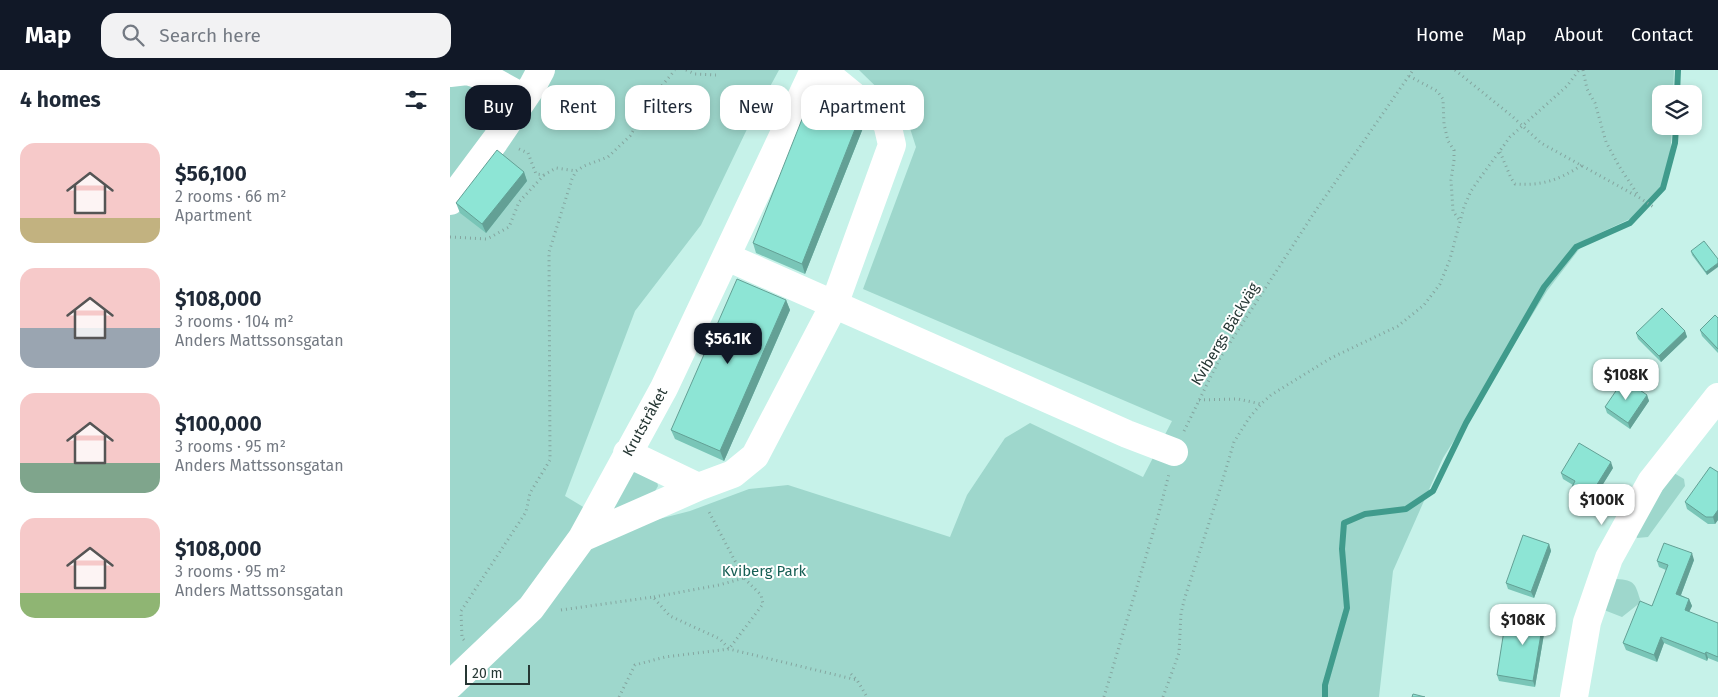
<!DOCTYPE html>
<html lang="en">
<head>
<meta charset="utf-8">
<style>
	:root { --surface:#fff; --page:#f2f2f3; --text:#1f2937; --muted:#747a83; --accent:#111827 }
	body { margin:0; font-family:"Fira Sans",sans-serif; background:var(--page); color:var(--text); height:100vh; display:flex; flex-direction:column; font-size:19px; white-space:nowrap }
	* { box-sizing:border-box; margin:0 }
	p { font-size:16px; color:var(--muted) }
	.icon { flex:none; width:28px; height:28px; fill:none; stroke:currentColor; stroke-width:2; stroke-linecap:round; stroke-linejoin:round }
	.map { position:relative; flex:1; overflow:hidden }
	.details { display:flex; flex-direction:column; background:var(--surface); width:450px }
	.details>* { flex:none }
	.hud { position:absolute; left:15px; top:15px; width:475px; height:45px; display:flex; gap:10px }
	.fabs { position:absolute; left:1202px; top:15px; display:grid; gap:10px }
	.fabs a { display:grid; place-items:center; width:50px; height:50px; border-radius:10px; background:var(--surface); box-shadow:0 2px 8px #0003; font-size:25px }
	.scale { position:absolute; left:15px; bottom:12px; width:65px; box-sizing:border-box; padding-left:5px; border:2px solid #263734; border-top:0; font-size:14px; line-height:18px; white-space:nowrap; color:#263734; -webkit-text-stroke:4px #fff; paint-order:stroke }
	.price { position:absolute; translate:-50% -42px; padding:0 11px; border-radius:10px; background:#fff; color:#222; font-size:16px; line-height:32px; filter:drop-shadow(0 1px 2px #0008) }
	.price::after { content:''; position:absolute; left:50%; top:30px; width:15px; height:11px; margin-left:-8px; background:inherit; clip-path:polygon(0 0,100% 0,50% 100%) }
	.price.active { background:var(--accent); color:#fff }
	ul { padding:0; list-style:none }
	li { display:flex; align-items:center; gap:15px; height:125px; padding:0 20px }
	li span { display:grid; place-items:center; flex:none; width:140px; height:100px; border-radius:15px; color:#555 }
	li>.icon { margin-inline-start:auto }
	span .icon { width:60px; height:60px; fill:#fffc; stroke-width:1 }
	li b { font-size:21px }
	h2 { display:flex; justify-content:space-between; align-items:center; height:60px; padding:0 20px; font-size:21px }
	.tag { padding:0 18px; border-radius:15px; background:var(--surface); box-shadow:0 2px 8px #0003; font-size:18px; line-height:45px }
	.tag.active { background:var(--accent); color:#fff }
	header { display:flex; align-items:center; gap:30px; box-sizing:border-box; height:70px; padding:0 25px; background:var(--accent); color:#fff }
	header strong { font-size:24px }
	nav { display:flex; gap:28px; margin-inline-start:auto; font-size:18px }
	.search { width:350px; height:45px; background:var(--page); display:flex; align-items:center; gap:12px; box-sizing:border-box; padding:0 18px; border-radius:15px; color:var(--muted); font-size:19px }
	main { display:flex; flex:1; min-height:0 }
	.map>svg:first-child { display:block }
</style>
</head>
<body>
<header>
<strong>Map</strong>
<div class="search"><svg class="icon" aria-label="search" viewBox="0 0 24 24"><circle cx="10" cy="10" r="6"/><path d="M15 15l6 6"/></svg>Search here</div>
<nav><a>Home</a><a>Map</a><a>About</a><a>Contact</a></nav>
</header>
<main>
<section class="details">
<h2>4 homes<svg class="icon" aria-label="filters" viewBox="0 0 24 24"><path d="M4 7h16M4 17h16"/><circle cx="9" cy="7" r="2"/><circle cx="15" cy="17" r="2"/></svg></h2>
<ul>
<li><span style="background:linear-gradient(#f6c9c9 75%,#c2b280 0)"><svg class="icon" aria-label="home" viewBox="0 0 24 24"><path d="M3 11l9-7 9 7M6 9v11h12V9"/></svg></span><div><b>$56,100</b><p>2 rooms · 66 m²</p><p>Apartment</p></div></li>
<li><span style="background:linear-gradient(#f6c9c9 60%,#9aa5b1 0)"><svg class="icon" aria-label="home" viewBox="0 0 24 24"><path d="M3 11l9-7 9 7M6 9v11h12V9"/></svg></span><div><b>$108,000</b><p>3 rooms · 104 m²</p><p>Anders Mattssonsgatan</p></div></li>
<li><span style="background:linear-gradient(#f6c9c9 70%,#7fa58c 0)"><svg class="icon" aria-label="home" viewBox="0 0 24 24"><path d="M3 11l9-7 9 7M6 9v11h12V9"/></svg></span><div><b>$100,000</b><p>3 rooms · 95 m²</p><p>Anders Mattssonsgatan</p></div></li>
<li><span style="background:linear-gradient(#f6c9c9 75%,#8fb573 0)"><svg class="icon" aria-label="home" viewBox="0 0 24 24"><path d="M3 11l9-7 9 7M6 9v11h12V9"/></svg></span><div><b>$108,000</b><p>3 rooms · 95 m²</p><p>Anders Mattssonsgatan</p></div></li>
</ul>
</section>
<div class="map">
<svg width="1268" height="627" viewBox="0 0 1268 627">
	<rect width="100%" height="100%" fill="#c6f2e9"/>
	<path fill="#9ed7cc" d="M 0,0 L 329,0 L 299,55 L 251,155 L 185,241 L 115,426 L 170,459 L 240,441 L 299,419 L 338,415 L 500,467 L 517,425 L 555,368 L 580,353 L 693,407 L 722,351 L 413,219 L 466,77 L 456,46 L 409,0 L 1224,0 L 1223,24 L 1211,24 L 1211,56 L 1222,56 L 1220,89 L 1213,115 L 1182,148 L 1137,169 L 1097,221 L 993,388 L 943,501 L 929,627 L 0,627 Z
		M 177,389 L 207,411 L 208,416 L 204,423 L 159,448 Z
		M 1224,403 L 1234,409 L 1235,416 L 1198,467 L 1187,468 L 1186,466 L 1204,432 Z
		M 1166,509 C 1186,510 1185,514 1191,532 L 1172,547 L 1154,540 Z"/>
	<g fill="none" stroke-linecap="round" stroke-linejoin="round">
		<path stroke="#409b8c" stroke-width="6" d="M 1227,24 L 1228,0
			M 875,627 L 875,615 L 897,538 L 892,479 L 894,453 L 915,444 L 956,439 L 983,421 L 1016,353 L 1094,217 L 1126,177 L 1180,153 L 1213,118 L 1225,73 L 1226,56"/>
		<path stroke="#84a59f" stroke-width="3" stroke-dasharray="1 4" stroke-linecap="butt" d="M 236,0 L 245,4 L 266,5
			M 1005,0 L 1063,47 L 1091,73 L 1190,128 L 1205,138
			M 1133,0 L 1137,19 L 1145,33 L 1156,72 L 1169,96 L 1188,125
			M 959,6 L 987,21 L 993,29 L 994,54 L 998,71 L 1004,80 L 1004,90 L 1001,110 L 1003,141 L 1010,151
			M 69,79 L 78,83 L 86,104 L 94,105 L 106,98 L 126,101
			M 1050,82 L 1061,108 L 1065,114 C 1092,116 1109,110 1132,95
			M 0,167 L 37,169 L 59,157 L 69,132 L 94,105
			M 749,330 L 788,329 L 811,334
			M 734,361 L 770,288 L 864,143 L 963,0
			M 204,527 L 269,515 L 294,508
			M 111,540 L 203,527 L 220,546 L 270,569 L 279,579 L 313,534 L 311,525 L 294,508 L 258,440
			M 14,570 L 12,568 L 11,541 L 76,442 L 80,423 L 100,390 L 99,182 L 122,109 L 126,101 L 134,96 L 158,87 L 180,66 L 205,24 L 225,0
			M 401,604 L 407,610 L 417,627
			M 169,627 L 185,595 L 215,587 L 279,579 L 407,610
			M 654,627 L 708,446 L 719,404
			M 713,627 L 729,583 L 731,543 L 735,527 L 770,419 L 784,372 L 799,348 L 811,334 L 821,325 L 881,288 L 948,256 L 974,235 L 990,214 L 1000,189 L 1014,137 L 1021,121 L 1030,108 L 1060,67 L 1117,16 L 1129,0"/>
		<path stroke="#fff" stroke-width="28" d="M 0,3 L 17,1 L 36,7 L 74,28
			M 0,131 L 45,71 L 83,15 L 91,0
			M 277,187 L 677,364 L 724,382
			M 177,383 L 248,417 L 283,404 L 305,386 L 384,235 L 442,75 L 437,53 L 372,0
			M 132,468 L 248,417
			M 0,615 L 81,538 L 132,468 L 214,318 L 364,0
			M 1124,627 L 1137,552 L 1159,488 L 1201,412 L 1268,327"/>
	</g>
	<path fill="#79c5b7" d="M 409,49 L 413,58 L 355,204 L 306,183 L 303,173 Z
		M 74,102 L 77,111 L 36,163 L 10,143 L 6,133 Z
		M 1241,181 L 1268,189 L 1257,205 L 1242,185 Z
		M 336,230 L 340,240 L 274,391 L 225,369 L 221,360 Z
		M 1268,248 L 1268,283 L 1252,266 L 1250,260 Z
		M 1235,261 L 1237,267 L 1211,292 L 1188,269 L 1186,263 Z
		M 1197,325 L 1199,331 L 1180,359 L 1157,343 L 1155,337 Z
		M 1163,398 L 1140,435 L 1123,425 L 1121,419 L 1123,415 L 1113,409 L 1111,403 Z
		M 1268,402 L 1268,450 L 1265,454 L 1258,454 L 1237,439 L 1235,432 Z
		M 1099,474 L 1101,481 L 1084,528 L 1058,519 L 1056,513 Z
		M 1244,490 L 1231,525 L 1239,529 L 1242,536 L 1239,542 L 1268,553 L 1268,592 L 1258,588 L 1257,591 L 1214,573 L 1207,592 L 1176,580 L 1173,573 L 1202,536 L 1216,500 L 1209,497 L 1207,491 Z
		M 1101,543 L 1103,548 L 1099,565 L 1094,564 L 1085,617 L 1049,611 L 1047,605 Z"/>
	<path fill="#63a095" d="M 409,49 L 413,58 L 355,204 L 352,194 Z
		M 74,102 L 77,111 L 36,163 L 32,154 Z
		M 1268,193 L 1268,197 L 1257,205 L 1256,202 Z
		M 336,230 L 340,240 L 274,391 L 270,381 Z
		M 1235,261 L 1237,267 L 1211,292 L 1209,286 Z
		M 1197,325 L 1199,331 L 1180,359 L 1178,353 Z
		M 1161,392 L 1163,398 L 1140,435 L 1138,429 Z
		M 1268,440 L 1268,450 L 1265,454 L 1263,447 Z
		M 1099,474 L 1101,481 L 1084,528 L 1081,522 Z
		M 1242,483 L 1244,490 L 1229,530 L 1226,524 Z
		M 1239,529 L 1242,536 L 1237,546 L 1235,540 Z
		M 1101,543 L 1103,548 L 1099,565 L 1096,559 Z
		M 1092,558 L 1094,564 L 1085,617 L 1083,611 Z
		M 1211,567 L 1214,573 L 1207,592 L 1204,585 Z
		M 1256,582 L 1258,588 L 1257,591 L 1255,584 Z"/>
	<path fill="#8de5d5" stroke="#63a095" d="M 360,29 L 409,49 L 352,194 L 303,173 Z
		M 47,80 L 74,102 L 32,154 L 6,133 Z
		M 1254,171 L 1268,189 L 1268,193 L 1256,202 L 1241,181 Z
		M 287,209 L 336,230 L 270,381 L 221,360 Z
		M 1212,238 L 1235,261 L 1209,286 L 1186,263 Z
		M 1265,245 L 1268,248 L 1268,279 L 1250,260 Z
		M 1174,309 L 1197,325 L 1178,353 L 1155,337 Z
		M 1129,373 L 1161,392 L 1138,429 L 1121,419 L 1125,411 L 1111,403 Z
		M 1260,397 L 1268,402 L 1268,440 L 1263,447 L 1256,447 L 1235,432 Z
		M 1073,465 L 1099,474 L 1081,522 L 1056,513 Z
		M 1214,473 L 1242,483 L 1226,524 L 1239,529 L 1235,540 L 1268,553 L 1268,587 L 1256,582 L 1255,584 L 1211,567 L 1204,585 L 1173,573 L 1190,531 L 1202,536 L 1218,495 L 1207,491 Z
		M 1079,536 L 1101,543 L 1096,559 L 1092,558 L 1083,611 L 1047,605 L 1055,554 L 1073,557 Z
		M 963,624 L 975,627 L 962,627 Z"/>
	<g text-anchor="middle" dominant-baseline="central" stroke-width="4" stroke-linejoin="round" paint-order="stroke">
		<g font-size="15" fill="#263734" stroke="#fff">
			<text transform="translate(775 264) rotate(-59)">Kvibergs Bäckväg</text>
			<text transform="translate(195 352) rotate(-61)">Krutstråket</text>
		</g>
		<g font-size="15" fill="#175f55" stroke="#fff">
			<text x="314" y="501">Kviberg Park</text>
		</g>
	</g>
</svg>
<div class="fabs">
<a><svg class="icon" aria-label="layers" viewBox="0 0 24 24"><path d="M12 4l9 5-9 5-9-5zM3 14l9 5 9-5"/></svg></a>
</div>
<div class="scale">20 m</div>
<b class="price active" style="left:278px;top:295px">$56.1K</b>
<b class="price" style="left:1176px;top:331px">$108K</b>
<b class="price" style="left:1152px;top:456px">$100K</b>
<b class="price" style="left:1073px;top:576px">$108K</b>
<div class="hud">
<a class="tag active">Buy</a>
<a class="tag">Rent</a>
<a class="tag">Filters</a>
<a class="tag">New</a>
<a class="tag">Apartment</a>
</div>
</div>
</main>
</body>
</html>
